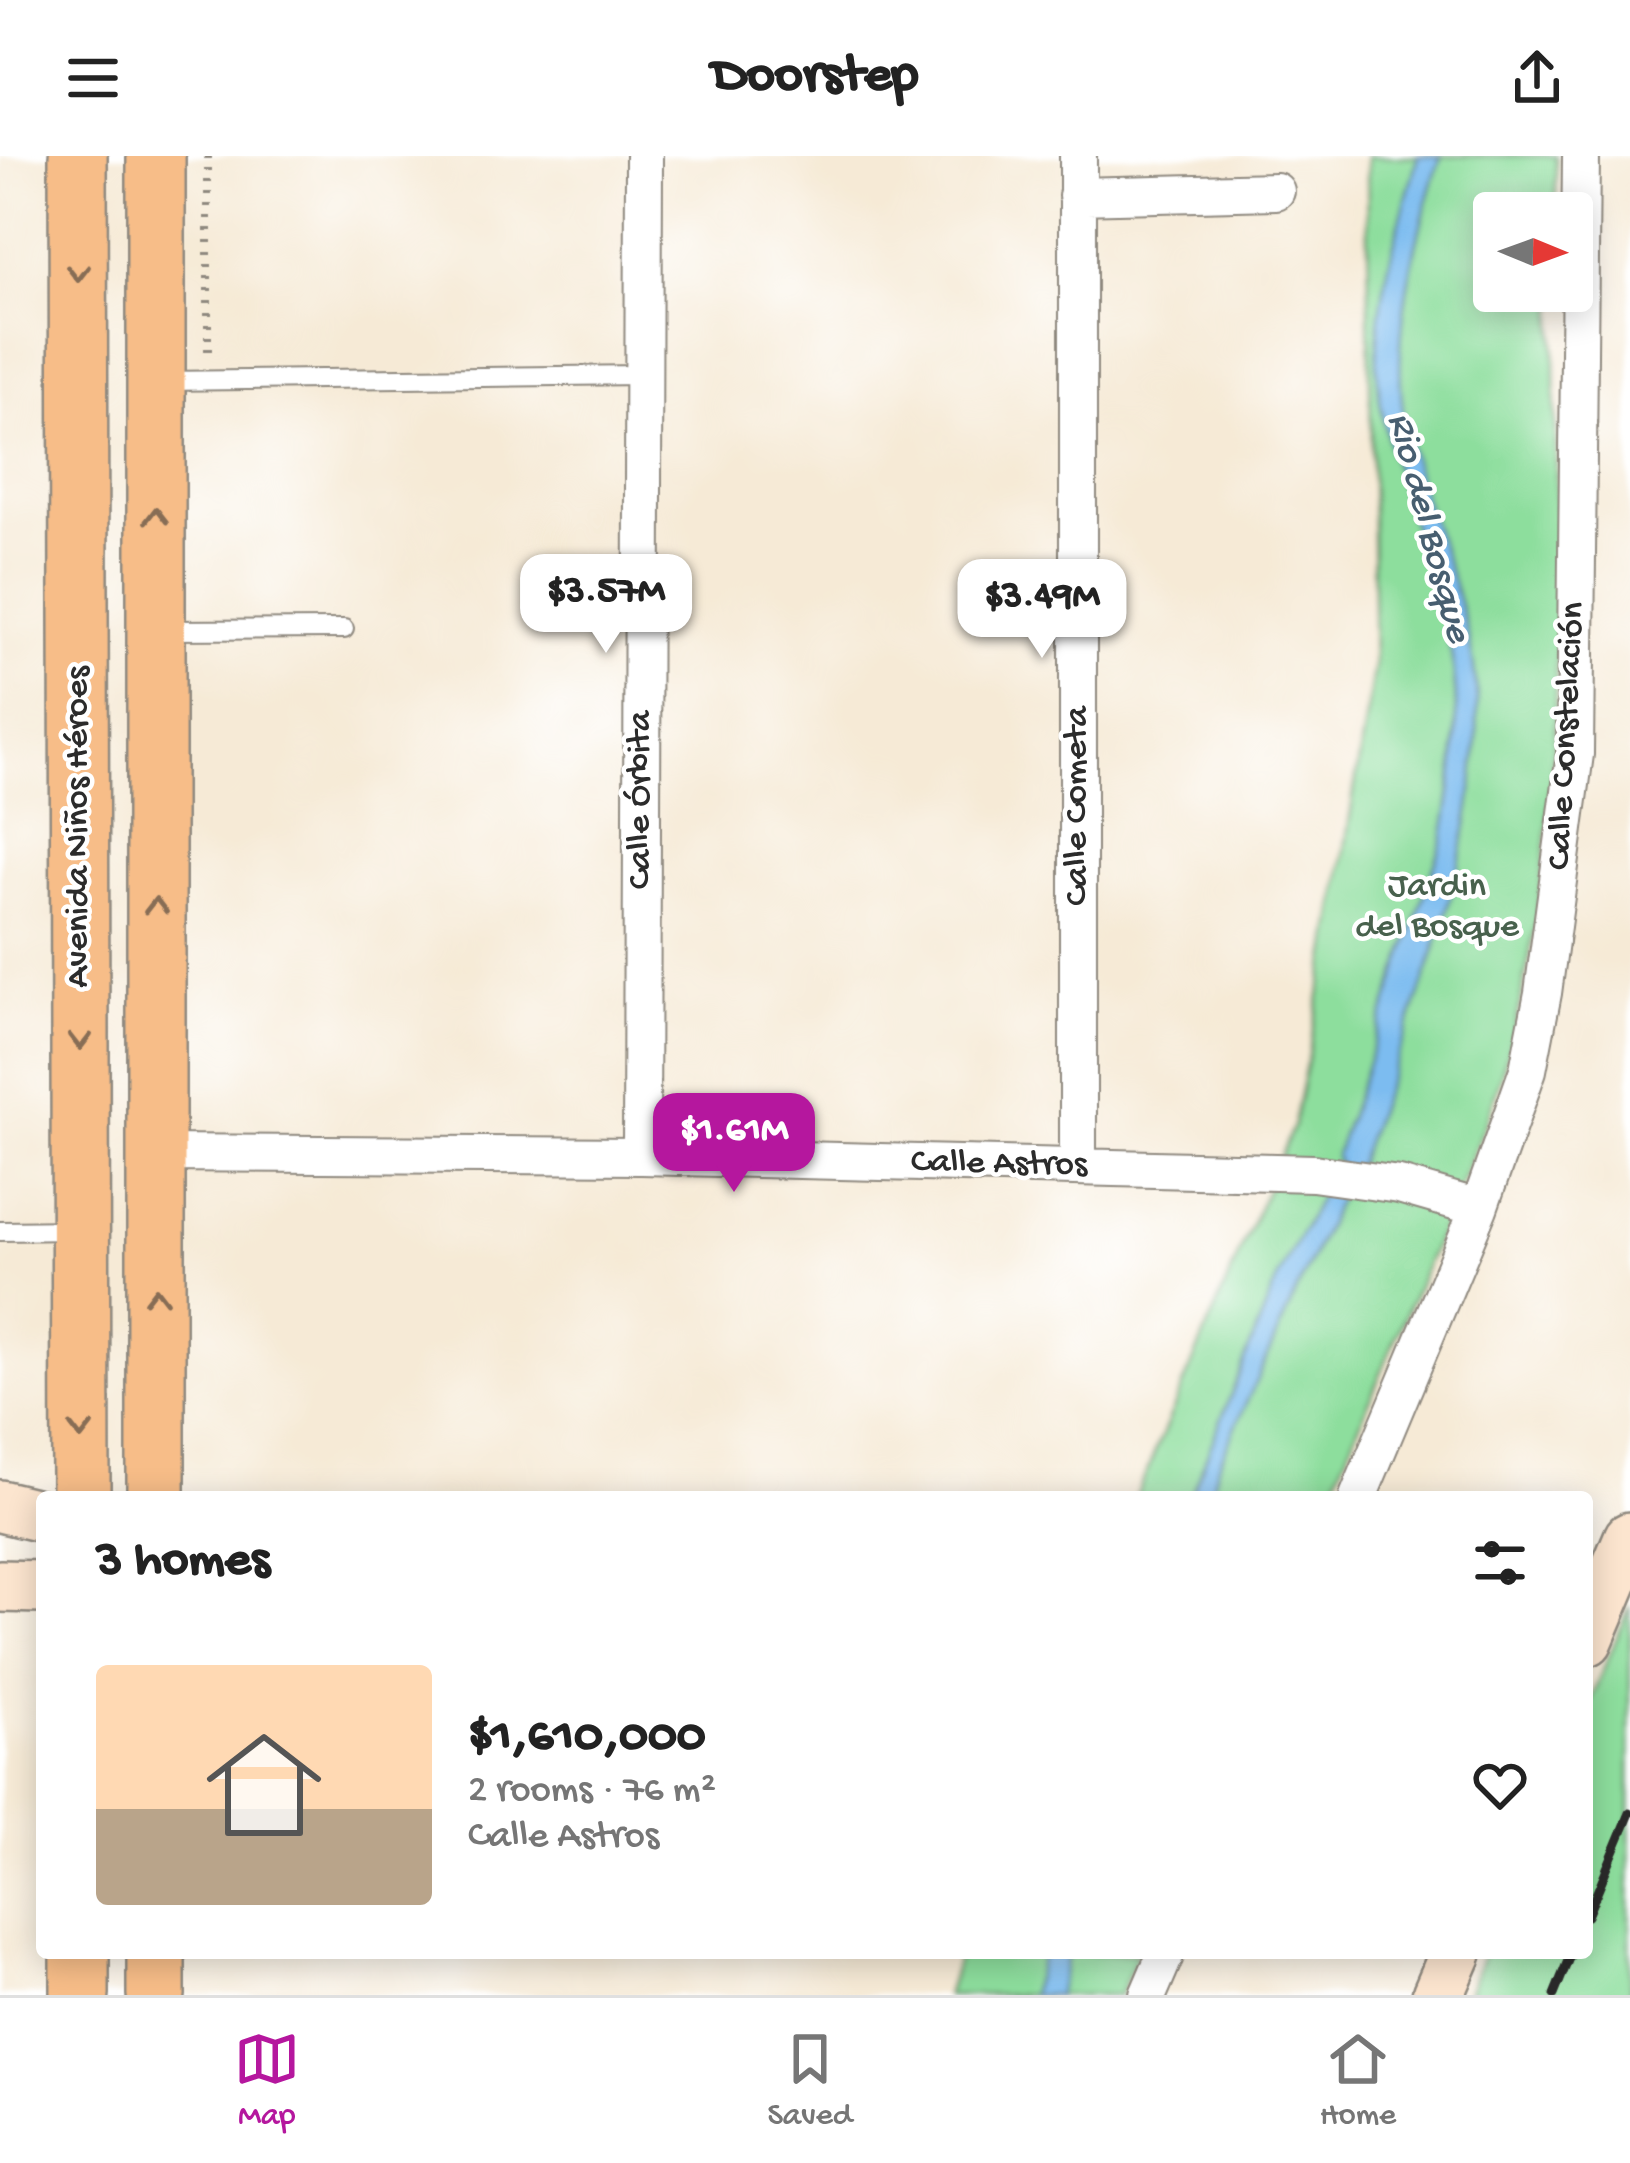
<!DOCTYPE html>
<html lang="en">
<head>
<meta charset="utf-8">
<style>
	:root { --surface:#fff; --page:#f2f2f2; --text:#222; --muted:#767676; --line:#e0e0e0; --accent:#b5179e }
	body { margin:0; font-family:"Gochi Hand",sans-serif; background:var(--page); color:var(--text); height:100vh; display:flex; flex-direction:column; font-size:45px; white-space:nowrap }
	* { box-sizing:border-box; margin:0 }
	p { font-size:39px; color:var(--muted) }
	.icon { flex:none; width:66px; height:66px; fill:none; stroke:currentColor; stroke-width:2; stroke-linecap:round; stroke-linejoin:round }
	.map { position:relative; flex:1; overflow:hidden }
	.drawer { position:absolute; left:36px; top:1335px; width:1557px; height:468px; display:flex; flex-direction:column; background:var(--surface); border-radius:12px; box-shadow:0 6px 30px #0003 }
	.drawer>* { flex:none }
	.needle { width:78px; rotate:91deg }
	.tools { position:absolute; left:1473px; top:36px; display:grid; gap:24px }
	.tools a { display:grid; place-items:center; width:120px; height:120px; border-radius:12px; background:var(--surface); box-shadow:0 6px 30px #0003; font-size:60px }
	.price { position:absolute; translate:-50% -102px; padding:0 27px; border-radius:24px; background:#fff; color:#222; font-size:39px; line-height:78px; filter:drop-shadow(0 3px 6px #0008) }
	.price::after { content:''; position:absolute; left:50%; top:72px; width:36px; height:27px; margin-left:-18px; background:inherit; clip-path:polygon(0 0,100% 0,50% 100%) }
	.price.current { background:var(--accent); color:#fff }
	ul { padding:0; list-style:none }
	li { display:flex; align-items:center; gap:36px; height:300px; padding:0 60px }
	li+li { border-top:3px solid var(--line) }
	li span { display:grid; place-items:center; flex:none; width:336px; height:240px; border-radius:12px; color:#555 }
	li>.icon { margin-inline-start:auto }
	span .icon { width:144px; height:144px; fill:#fffc; stroke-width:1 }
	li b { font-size:51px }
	h2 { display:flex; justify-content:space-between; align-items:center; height:144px; padding:0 60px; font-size:51px }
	header { display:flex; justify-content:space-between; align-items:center; height:156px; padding:0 60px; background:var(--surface); font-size:54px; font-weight:700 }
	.tab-bar { display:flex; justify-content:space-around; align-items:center; height:168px; border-top:3px solid var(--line); background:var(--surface); font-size:33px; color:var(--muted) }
	.tab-bar a { display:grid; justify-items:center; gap:6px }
	.tab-bar .current { color:var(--accent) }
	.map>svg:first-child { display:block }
</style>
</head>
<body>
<header><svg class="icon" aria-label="menu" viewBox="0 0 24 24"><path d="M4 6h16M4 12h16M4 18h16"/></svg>Doorstep<svg class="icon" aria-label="share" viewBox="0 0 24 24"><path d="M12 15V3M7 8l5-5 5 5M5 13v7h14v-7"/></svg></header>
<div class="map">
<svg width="1630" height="1839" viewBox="0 0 1630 1839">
	<rect width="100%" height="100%" fill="#fff"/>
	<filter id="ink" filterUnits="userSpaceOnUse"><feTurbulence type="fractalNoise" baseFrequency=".00833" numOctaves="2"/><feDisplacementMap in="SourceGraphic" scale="24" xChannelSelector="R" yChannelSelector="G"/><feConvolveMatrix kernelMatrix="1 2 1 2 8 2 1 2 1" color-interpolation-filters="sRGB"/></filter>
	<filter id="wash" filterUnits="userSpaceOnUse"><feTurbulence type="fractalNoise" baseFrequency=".004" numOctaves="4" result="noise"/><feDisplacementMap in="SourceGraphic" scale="48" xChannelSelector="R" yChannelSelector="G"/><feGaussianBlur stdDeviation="2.7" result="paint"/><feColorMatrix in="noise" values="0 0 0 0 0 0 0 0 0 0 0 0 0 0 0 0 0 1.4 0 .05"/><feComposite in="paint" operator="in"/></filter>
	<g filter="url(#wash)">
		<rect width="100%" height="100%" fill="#f6ead6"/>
		<path fill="#8dde9d" stroke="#5c8464" stroke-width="3" d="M 1367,0 L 1556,0 L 1556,57 L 1494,57 L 1494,135 L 1555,135 C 1553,412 1580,704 1485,969 L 1329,1341 L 1136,1341 L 1294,968 L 1327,805 L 1374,510 Z
			M 1630,1450 L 1630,1839 L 1467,1839 L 1484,1797 L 1587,1797 L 1587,1552 Z
			M 959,1797 L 1138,1797 L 1120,1839 L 946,1839 Z"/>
		<path fill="#7bbcf0" stroke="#53748e" stroke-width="3" d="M 1418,0 L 1441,0 C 1414,85 1390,180 1405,269 C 1422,362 1473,447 1477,543 C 1483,703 1410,860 1357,1009 L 1341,1014 L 1335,1001 L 1443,684 C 1456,617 1464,541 1446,474 C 1423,386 1379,299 1377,207 C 1376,138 1400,66 1418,0 Z
			M 1327,1026 L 1345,1028 L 1217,1312 L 1210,1341 L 1190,1341 L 1277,1124 Z
			M 1043,1797 L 1068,1797 L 1057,1839 L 1030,1839 Z"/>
	</g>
	<g filter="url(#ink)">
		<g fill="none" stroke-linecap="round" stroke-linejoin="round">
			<g stroke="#908a80" stroke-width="22">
				<path id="lane" d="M 161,225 L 642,219
					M 161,474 L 344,473
					M 0,1075 L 75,1074"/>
			</g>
			<g stroke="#908a80" stroke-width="40">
				<path id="street" d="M 1077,40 L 1276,35
					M 156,997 L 641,1000 L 1313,1017 L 1399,1029 L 1479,1052
					M 641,1000 L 644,0
					M 1078,1011 L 1078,0
					M 1358,1341 L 1479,1052 L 1528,914 L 1543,837 L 1575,598 L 1581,0
					M 1148,1839 L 1166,1797"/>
			</g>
			<g stroke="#908a80" stroke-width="56">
				<path id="secondary" d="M 0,1350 L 42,1360
					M 0,1430 L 42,1431
					M 1587,1484 L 1630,1382
					M 1438,1839 L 1456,1797"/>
			</g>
			<g stroke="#908a80" stroke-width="62">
				<path id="primary" d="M 78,0 L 81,1341
					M 156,0 L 156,1341
					M 80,1839 L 80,1797
					M 156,1839 L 156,1797"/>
			</g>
			<path stroke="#908a80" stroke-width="8" stroke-dasharray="3 9" stroke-linecap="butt" d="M 208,0 L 208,200"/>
			<use href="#lane" stroke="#fff" stroke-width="18"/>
			<use href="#street" stroke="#fff" stroke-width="36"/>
			<use href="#secondary" stroke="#fce5cf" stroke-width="51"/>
			<use href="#primary" stroke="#f7bd88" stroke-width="57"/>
			<path stroke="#2b2b2b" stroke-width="9" d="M 1587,1760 L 1630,1657
				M 1554,1839 L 1571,1797"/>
		</g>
		<defs><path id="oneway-chevron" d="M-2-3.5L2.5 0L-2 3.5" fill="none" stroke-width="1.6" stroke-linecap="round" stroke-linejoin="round" transform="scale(3)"/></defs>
		<g stroke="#876d55">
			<use href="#oneway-chevron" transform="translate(78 117) rotate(90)"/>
			<use href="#oneway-chevron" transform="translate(156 360) rotate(-90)"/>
			<use href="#oneway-chevron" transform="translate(156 750) rotate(-90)"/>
			<use href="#oneway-chevron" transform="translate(80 885) rotate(90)"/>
			<use href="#oneway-chevron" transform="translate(156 1140) rotate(-90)"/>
			<use href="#oneway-chevron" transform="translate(81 1275) rotate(90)"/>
		</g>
	</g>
	<g text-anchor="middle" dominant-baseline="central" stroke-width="9" stroke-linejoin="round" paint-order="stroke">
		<g font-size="36" fill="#2b2b2b" stroke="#fff">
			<text transform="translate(1568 580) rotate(-87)">Calle Constelación</text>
			<text transform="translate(641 644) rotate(-90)">Calle Órbita</text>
			<text transform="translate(1078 650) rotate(-90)">Calle Cometa</text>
			<text transform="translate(79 671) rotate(-90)">Avenida Niños Héroes</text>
			<text transform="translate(999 1009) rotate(1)">Calle Astros</text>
		</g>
		<g font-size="36" fill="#48614d" stroke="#fff">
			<text x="1437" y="731">Jardin<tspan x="1437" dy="41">del Bosque</tspan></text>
		</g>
		<g font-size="39" font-style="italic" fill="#475e70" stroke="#fff">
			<text transform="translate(1427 372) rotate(75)">Rio del Bosque</text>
		</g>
	</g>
</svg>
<div class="tools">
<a><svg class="needle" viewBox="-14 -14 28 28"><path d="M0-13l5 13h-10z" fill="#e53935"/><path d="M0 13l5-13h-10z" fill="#767676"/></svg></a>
</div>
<b class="price" style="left:606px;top:500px">$3.57M</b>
<b class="price" style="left:1042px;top:505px">$3.49M</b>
<b class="price current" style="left:734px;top:1039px">$1.61M</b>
<section class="drawer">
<h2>3 homes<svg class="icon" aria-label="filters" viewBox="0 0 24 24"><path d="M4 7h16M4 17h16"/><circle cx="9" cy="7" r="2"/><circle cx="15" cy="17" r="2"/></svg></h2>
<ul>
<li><span style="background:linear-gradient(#ffd9b3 60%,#b9a48a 0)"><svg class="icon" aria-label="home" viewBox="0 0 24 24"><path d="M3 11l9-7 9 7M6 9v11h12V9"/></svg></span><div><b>$1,610,000</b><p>2 rooms · 76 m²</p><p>Calle Astros</p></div><svg class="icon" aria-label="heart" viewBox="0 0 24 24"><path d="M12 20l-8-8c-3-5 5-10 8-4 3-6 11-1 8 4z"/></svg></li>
</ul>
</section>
</div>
<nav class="tab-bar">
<a class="current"><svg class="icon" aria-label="map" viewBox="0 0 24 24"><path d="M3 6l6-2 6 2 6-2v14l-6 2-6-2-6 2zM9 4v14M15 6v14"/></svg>Map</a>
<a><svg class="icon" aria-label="saved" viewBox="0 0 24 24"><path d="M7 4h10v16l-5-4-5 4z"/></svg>Saved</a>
<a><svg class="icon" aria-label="home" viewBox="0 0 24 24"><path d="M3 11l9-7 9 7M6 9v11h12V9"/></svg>Home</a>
</nav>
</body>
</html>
